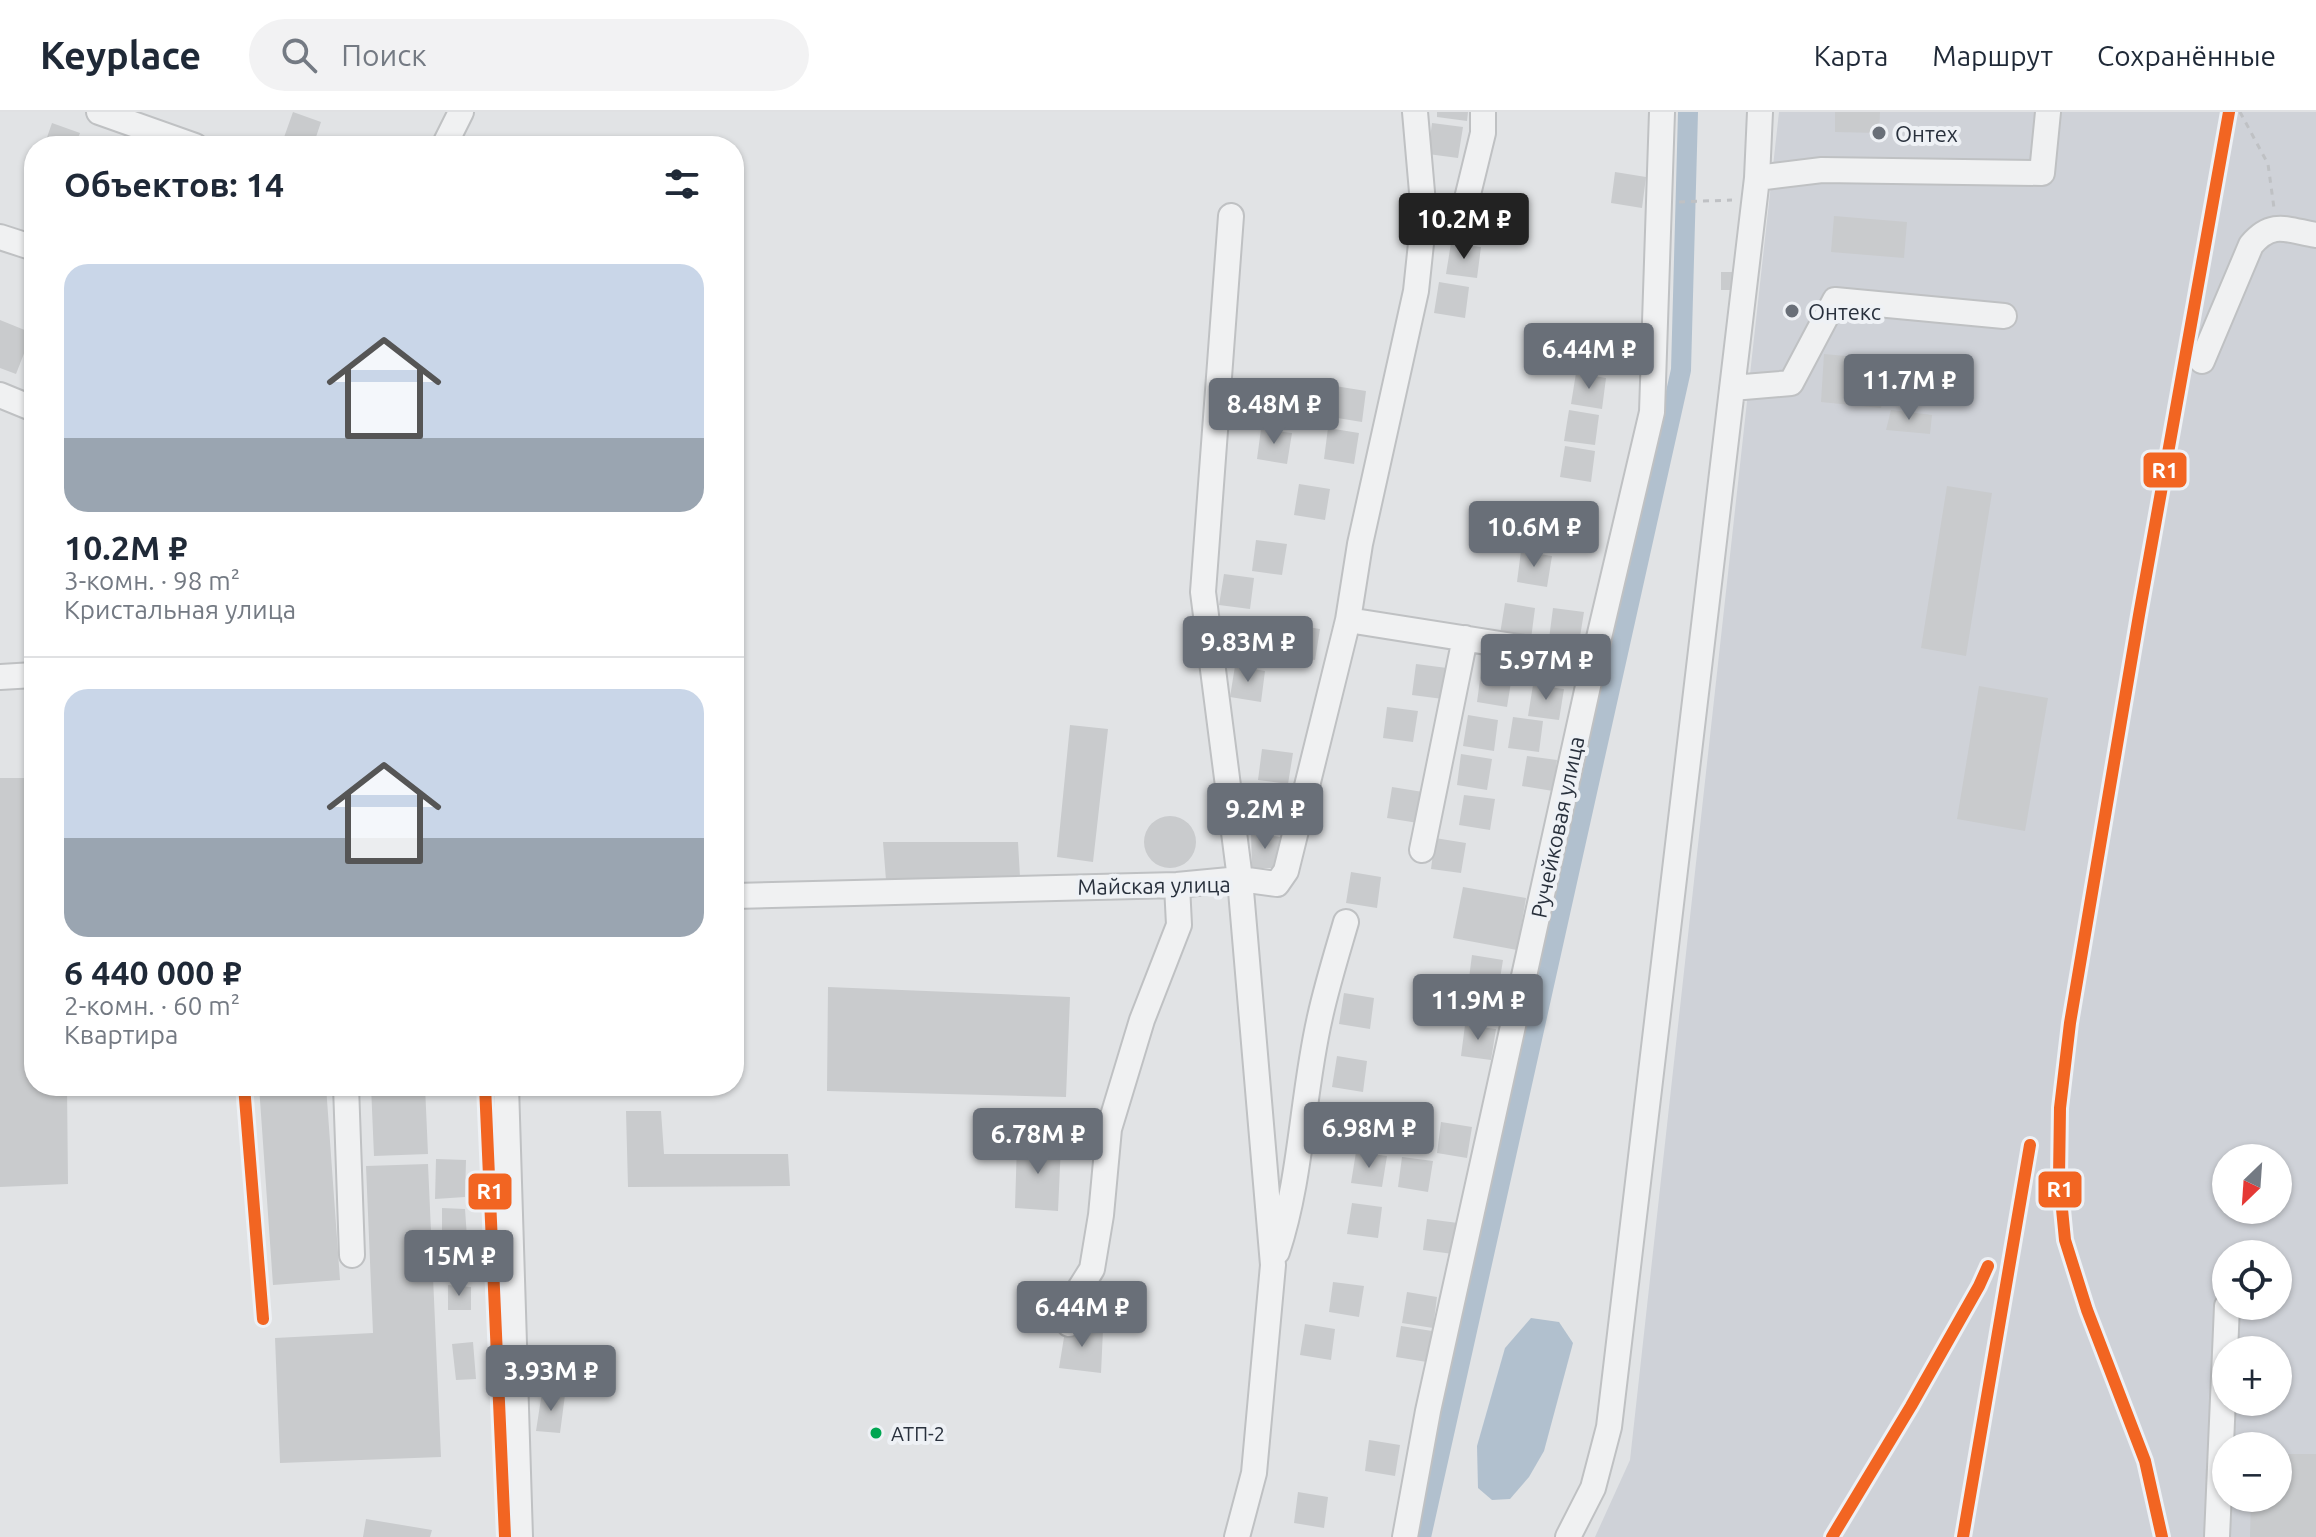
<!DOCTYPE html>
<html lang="ru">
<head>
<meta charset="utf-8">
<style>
	:root { --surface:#fff; --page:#f2f2f3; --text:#1f2937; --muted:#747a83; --line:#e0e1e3; --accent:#696f78 }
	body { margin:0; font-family:Ubuntu,sans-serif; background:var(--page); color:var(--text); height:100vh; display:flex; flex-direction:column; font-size:30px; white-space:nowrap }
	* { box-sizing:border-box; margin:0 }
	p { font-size:26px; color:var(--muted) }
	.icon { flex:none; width:44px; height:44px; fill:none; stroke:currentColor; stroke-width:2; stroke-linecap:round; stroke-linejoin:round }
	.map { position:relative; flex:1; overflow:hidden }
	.drawer { position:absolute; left:24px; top:24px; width:720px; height:960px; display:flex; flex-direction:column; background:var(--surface); border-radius:32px; box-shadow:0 2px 6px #0004 }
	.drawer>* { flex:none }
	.needle { width:52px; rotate:205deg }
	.buttons { position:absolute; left:2212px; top:1032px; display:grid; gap:16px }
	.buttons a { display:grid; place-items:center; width:80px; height:80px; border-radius:50%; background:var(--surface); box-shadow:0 2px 6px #0004; font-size:40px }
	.price { position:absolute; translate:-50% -68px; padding:0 18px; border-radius:8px; background:var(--accent); color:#fff; font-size:26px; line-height:52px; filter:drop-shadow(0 2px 4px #0008) }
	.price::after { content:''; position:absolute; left:50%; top:48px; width:24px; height:18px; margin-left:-12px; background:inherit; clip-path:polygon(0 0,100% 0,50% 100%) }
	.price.selected { background:#222; color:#fff }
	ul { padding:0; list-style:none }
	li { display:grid; align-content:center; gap:16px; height:424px; padding:0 40px }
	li+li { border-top:2px solid var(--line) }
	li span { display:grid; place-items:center; height:248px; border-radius:24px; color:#555 }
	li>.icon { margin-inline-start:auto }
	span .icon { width:144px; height:144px; fill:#fffc; stroke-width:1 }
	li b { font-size:34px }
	h2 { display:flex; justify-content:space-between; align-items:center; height:96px; padding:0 40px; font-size:34px }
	header { display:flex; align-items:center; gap:48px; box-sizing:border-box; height:112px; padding:0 40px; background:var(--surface); border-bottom:2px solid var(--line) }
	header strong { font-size:38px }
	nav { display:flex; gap:44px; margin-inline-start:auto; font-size:28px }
	.search { width:560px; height:72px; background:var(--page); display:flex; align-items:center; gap:20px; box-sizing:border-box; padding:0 28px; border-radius:44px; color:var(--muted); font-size:30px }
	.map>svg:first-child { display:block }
</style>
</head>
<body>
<header>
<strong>Keyplace</strong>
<div class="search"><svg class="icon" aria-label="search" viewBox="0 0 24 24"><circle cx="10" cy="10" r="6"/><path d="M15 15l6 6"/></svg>Поиск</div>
<nav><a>Карта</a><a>Маршрут</a><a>Сохранённые</a></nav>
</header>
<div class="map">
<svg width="2316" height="1425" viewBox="0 0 2316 1425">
	<rect width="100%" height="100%" fill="#e1e3e5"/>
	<path fill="#cfd2d8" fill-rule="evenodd" d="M 1779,0 L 2316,0 L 2316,1425 L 1595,1425 L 1630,1348 ZM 2226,1046 L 2278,1046 L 2278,1098 L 2226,1098 ZM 2226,1142 L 2278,1142 L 2278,1194 L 2226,1194 ZM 2226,1238 L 2278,1238 L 2278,1290 L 2226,1290 ZM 2226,1334 L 2278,1334 L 2278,1386 L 2226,1386 Z"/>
	<path fill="#b1c0ce" d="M 1531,1206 L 1559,1210 L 1573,1231 L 1544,1339 L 1529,1365 L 1510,1387 L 1492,1388 L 1478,1376 L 1477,1334 L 1505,1236 Z"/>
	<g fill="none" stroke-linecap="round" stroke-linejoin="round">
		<path stroke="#b1c0ce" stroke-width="20" d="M 1421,1425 L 1681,258 L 1688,0"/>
	</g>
	<path fill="#c9cbcd" d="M 293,0 L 321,10 L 313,34 L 293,34 L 282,31 Z
		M 1437,0 L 1468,0 L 1467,9 L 1437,5 Z
		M 1835,0 L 1880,0 L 1879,21 L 1835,20 Z
		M 52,11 L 80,21 L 75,34 L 44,34 Z
		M 1432,11 L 1463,15 L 1458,46 L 1428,42 Z
		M 352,25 L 375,34 L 349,34 Z
		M 1615,60 L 1646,65 L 1642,96 L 1611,91 Z
		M 1834,104 L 1907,110 L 1904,146 L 1831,140 Z
		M 1451,131 L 1481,135 L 1477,166 L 1446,162 Z
		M 1721,160 L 1736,160 L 1737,178 L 1721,178 Z
		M 1439,170 L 1469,175 L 1465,206 L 1434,201 Z
		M 0,208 L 32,221 L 16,262 L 0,256 Z
		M 1824,242 L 1888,248 L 1881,296 L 1821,290 Z
		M 1576,261 L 1606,266 L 1602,297 L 1571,292 Z
		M 1244,273 L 1274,277 L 1270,308 L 1239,304 Z
		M 1335,274 L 1366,279 L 1362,310 L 1331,305 Z
		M 1569,298 L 1599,303 L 1595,333 L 1564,329 Z
		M 1891,298 L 1932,303 L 1930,322 L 1886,318 Z
		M 1328,316 L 1359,321 L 1354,352 L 1324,347 Z
		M 1261,317 L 1292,321 L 1287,352 L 1257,347 Z
		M 1565,334 L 1595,339 L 1591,370 L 1560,365 Z
		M 1299,372 L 1330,377 L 1325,408 L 1294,403 Z
		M 1947,374 L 1992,381 L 1966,544 L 1921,536 Z
		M 1256,428 L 1287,432 L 1282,463 L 1252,459 Z
		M 1521,439 L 1552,444 L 1547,475 L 1517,470 Z
		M 1224,462 L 1254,466 L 1250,497 L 1219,493 Z
		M 1505,491 L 1535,496 L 1531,527 L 1500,522 Z
		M 1553,496 L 1584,500 L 1579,531 L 1549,527 Z
		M 1289,512 L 1320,517 L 1315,548 L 1285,543 Z
		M 1416,552 L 1447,556 L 1443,587 L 1412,583 Z
		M 1235,554 L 1265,559 L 1261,590 L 1230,585 Z
		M 1481,560 L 1512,564 L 1507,595 L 1477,590 Z
		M 1533,573 L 1564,577 L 1559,608 L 1528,604 Z
		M 1979,574 L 2048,586 L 2025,719 L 1957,707 Z
		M 1387,595 L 1418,599 L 1413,630 L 1383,626 Z
		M 1468,603 L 1498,608 L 1494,639 L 1463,634 Z
		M 1513,605 L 1543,609 L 1539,640 L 1508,636 Z
		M 1070,613 L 1108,617 L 1093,750 L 1057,745 Z
		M 1262,637 L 1293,641 L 1288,672 L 1258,668 Z
		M 1461,642 L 1492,647 L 1487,678 L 1457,673 Z
		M 1527,644 L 1557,648 L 1553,679 L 1522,674 Z
		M 0,666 L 34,666 L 34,974 L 67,974 L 68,1072 L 0,1075 Z
		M 1392,675 L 1423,680 L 1418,711 L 1387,706 Z
		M 1464,683 L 1495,687 L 1490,718 L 1459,713 Z
		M1144 730a26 26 0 1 1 52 0a26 26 0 1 1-52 0Z
		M 1251,721 L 1280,725 L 1276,756 L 1252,756 Z
		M 1435,726 L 1466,731 L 1461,761 L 1431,757 Z
		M 883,730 L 1018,730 L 1020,765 L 886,768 Z
		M 1351,760 L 1381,765 L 1377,796 L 1346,791 Z
		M 1463,775 L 1526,786 L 1517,838 L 1453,826 Z
		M 1472,843 L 1503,848 L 1498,879 L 1468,874 Z
		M 828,875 L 1070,885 L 1066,985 L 827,979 Z
		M 1344,881 L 1374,886 L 1370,917 L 1339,912 Z
		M 1465,913 L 1496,917 L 1491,948 L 1461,944 Z
		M 1337,944 L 1367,949 L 1363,980 L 1332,975 Z
		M 259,974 L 326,974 L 340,1168 L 273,1173 Z
		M 371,974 L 425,974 L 428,1042 L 374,1044 Z
		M 1329,993 L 1360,998 L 1355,1029 L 1324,1024 Z
		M 626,999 L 661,999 L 664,1042 L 788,1042 L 790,1074 L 628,1075 Z
		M 1441,1010 L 1472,1015 L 1467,1046 L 1437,1041 Z
		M 1017,1030 L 1061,1032 L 1058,1099 L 1015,1096 Z
		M 1356,1040 L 1387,1044 L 1382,1075 L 1351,1071 Z
		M 1402,1045 L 1433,1049 L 1428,1080 L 1398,1075 Z
		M 436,1047 L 466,1048 L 465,1085 L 435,1087 Z
		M 428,1052 L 441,1345 L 280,1351 L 275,1226 L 373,1221 L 366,1054 Z
		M 1352,1091 L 1382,1095 L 1378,1126 L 1347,1122 Z
		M 442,1096 L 465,1097 L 467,1126 L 442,1125 Z
		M 1427,1107 L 1458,1111 L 1453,1142 L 1423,1138 Z
		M 1333,1170 L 1364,1174 L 1359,1205 L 1329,1200 Z
		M 448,1173 L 471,1175 L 471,1198 L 448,1198 Z
		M 1407,1180 L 1437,1185 L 1433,1216 L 1402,1211 Z
		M 1305,1212 L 1335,1217 L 1331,1248 L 1300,1243 Z
		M 1066,1213 L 1103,1218 L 1101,1261 L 1059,1256 Z
		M 1401,1214 L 1432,1219 L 1427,1250 L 1396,1245 Z
		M 473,1230 L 476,1267 L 456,1268 L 452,1232 Z
		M 542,1280 L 565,1283 L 560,1321 L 536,1319 Z
		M 1369,1328 L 1400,1333 L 1395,1364 L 1365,1359 Z
		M 2278,1342 L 2316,1342 L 2316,1425 L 2250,1425 L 2251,1386 L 2278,1386 Z
		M 1298,1380 L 1328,1385 L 1324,1416 L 1294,1411 Z
		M 366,1407 L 432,1418 L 430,1425 L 363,1425 Z"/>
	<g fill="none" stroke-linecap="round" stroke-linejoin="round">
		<g stroke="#bfc1c3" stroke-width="28">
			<path id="minor" d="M 99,0 L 195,34
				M 444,34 L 461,0
				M 1757,66 L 1760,0
				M 1424,103 L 1507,117
				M 1231,104 L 1203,480 L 1240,767 L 1277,772 L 1286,759 L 1348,508 L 1360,432 L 1416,179 L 1424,103 L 1415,0
				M 1461,111 L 1483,21 L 1483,0
				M 0,125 L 34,136
				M 2202,249 L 2251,133 C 2272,108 2287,118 2316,123
				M 1732,276 L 1791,271 L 1835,188 L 2004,204
				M 0,283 L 34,297
				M 1348,508 L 1594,547
				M 0,565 L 34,563
				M 1422,738 L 1465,526
				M 734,784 L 1177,773 L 1240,767 L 1273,1153 L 1254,1361 L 1237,1425
				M 346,974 L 352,1143
				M 506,974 L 520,1425
				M 1277,1140 C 1302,1064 1302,983 1320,905 C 1327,873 1337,841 1346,810
				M 1069,1212 L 1072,1189 L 1092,1157 L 1101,1103 L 1109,1017 L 1142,908 L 1179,813 L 1177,773
				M 1405,1425 L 1428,1299 L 1594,547 L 1652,300 L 1662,0
				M 1568,1425 L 1593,1376 L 1609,1315 L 1757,66 L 1822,58 L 2042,61 L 2048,0
				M 2217,1425 L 2227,1194"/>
		</g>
		<path stroke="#bfc1c4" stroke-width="3" stroke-dasharray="6 6" stroke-linecap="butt" d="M 2240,0 L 2268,52 L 2274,96
			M 1679,90 L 1732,88"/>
		<use href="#minor" stroke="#f0f1f2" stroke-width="24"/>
		<g stroke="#eef1f5" stroke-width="18">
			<path id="rail-1" d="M 244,974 L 263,1207
				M 485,974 L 505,1425
				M 1832,1425 L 1911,1294 L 1979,1174 L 1988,1154
				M 1963,1425 L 2030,1033
				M 2162,1425 L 2145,1349 L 2087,1198 L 2065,1128 L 2059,1066 L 2060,996 L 2070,911 L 2139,503 L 2229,0"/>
		</g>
		<use href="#rail-1" stroke="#f26522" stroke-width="12"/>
	</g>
	<g fill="#696f78" stroke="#eef1f5" stroke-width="3">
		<circle cx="1879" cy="21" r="8"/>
		<circle cx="1792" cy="199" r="8"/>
	</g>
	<circle fill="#00a651" stroke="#eef1f5" stroke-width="3" cx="876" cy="1321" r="7"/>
	<g text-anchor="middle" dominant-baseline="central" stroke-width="8" stroke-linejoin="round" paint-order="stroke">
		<g font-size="20" fill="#29313d" stroke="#eef1f5" text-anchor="start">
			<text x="891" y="1321">АТП-2</text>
		</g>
		<g font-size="22" fill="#29313d" stroke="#eef1f5" text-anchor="start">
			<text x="1895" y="21">Онтех</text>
			<text x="1808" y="199">Онтекс</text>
		</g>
		<g font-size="22" fill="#29313d" stroke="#eef1f5">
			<text transform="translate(1557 715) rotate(-78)">Ручейковая улица</text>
			<text transform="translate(1154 773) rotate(-1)">Майская улица</text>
		</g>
	</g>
	<g stroke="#eef1f5" stroke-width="3">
		<rect x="2142" y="339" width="46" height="38" rx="8" fill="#f26522"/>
		<rect x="2037" y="1058" width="46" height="39" rx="8" fill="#f26522"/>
		<rect x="467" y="1060" width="46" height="39" rx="8" fill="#f26522"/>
	</g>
	<g font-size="22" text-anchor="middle" font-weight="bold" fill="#fff">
		<text x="2165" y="366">R1</text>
		<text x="2060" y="1085">R1</text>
		<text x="490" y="1087">R1</text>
	</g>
</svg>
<div class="buttons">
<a><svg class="needle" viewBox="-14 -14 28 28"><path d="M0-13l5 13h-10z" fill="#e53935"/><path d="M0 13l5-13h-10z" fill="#747a83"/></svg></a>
<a><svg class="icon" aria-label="locate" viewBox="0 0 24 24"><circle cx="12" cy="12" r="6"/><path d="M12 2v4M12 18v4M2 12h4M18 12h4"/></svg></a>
<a>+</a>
<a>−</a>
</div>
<b class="price selected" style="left:1464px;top:149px">10.2M ₽</b>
<b class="price" style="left:1589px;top:279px">6.44M ₽</b>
<b class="price" style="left:1909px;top:310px">11.7M ₽</b>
<b class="price" style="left:1274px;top:334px">8.48M ₽</b>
<b class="price" style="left:1534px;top:457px">10.6M ₽</b>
<b class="price" style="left:1248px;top:572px">9.83M ₽</b>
<b class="price" style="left:1546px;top:590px">5.97M ₽</b>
<b class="price" style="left:1265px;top:739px">9.2M ₽</b>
<b class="price" style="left:1478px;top:930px">11.9M ₽</b>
<b class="price" style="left:1369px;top:1058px">6.98M ₽</b>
<b class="price" style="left:1038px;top:1064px">6.78M ₽</b>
<b class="price" style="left:459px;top:1186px">15M ₽</b>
<b class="price" style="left:1082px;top:1237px">6.44M ₽</b>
<b class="price" style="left:551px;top:1301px">3.93M ₽</b>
<section class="drawer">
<h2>Объектов: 14<svg class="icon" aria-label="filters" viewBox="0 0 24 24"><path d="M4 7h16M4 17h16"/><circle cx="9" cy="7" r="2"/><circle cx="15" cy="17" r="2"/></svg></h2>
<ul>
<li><span style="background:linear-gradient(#c9d6e8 70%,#9aa5b1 0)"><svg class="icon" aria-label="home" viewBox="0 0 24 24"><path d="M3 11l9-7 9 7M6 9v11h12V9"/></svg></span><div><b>10.2M ₽</b><p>3-комн. · 98 m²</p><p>Кристальная улица</p></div></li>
<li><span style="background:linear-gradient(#c9d6e8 60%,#9aa5b1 0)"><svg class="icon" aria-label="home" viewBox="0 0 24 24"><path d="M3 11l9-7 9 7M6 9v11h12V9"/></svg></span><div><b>6 440 000 ₽</b><p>2-комн. · 60 m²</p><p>Квартира</p></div></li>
</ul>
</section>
</div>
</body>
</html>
